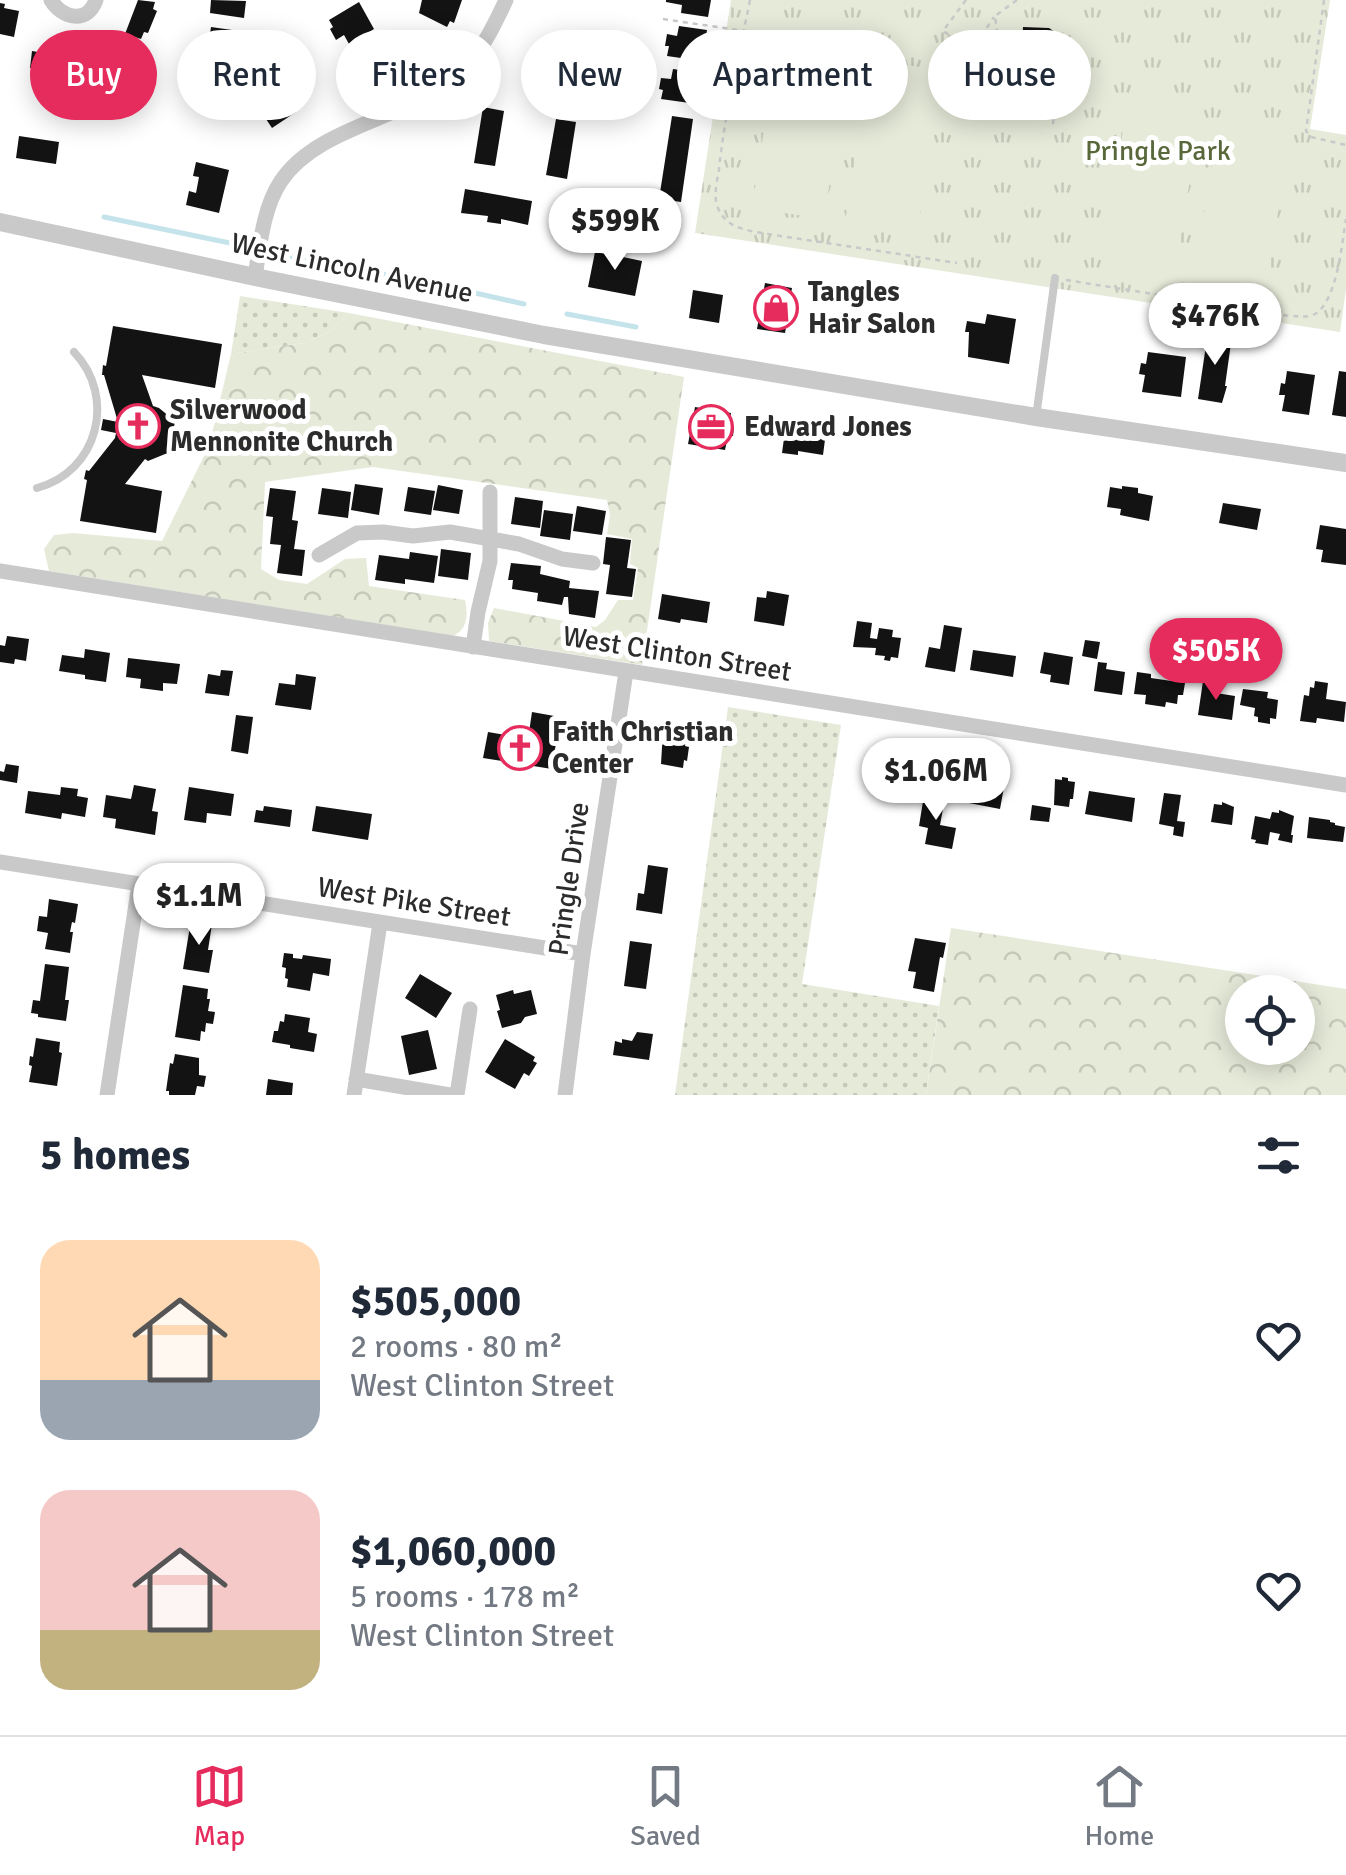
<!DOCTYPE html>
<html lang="en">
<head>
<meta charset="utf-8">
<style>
	:root { --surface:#fff; --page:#f6f6f7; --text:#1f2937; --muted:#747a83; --line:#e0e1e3; --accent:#e62b5d }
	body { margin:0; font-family:Signika,sans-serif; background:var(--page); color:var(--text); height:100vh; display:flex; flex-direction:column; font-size:38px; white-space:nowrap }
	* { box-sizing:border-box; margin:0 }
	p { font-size:32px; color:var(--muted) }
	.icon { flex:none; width:55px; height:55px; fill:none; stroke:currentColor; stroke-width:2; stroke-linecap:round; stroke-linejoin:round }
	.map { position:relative; height:1095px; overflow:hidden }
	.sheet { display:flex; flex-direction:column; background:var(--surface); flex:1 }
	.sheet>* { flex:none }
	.top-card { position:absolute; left:30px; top:30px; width:1288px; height:90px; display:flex; gap:20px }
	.fabs { position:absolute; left:1225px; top:975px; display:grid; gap:20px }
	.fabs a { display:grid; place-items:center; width:90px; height:90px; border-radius:50%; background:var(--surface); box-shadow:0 5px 25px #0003; font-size:50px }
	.price { position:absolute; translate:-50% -85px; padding:0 22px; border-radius:35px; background:#fff; color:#222; font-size:32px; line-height:65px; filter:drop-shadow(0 2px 5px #0008) }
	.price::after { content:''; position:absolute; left:50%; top:60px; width:30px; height:22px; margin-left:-15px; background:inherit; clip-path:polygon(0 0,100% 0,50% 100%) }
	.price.active { background:var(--accent); color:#fff }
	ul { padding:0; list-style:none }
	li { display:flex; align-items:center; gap:30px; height:250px; padding:0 40px }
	li span { display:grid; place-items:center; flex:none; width:280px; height:200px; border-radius:30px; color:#555 }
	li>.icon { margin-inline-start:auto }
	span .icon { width:120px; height:120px; fill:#fffc; stroke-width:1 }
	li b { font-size:42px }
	h2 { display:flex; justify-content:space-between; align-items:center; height:120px; padding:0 40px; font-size:42px }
	.chip { padding:0 35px; border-radius:45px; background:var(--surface); box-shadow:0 5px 25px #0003; font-size:35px; line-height:90px }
	.chip.active { background:var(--accent); color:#fff }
	.tabs { display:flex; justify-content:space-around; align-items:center; height:140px; border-top:2px solid var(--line); background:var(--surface); font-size:28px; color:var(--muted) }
	.tabs a { display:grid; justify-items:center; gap:5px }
	.tabs .active { color:var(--accent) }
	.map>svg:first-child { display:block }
</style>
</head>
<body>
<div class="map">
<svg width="1346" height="1095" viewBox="0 0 1346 1095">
	<defs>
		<pattern id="grass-dots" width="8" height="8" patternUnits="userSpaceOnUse" patternTransform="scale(2.5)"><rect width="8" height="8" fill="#e6ead9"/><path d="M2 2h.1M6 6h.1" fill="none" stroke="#c5c9ba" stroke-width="1.8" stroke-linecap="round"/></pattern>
		<pattern id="forest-crowns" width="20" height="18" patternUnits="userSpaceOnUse" patternTransform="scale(2.5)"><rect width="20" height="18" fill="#e6ead9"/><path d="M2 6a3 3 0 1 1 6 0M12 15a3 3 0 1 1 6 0" fill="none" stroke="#c5c9ba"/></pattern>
		<pattern id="park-tufts" width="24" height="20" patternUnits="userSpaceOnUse" patternTransform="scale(2.5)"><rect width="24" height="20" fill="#e6ead9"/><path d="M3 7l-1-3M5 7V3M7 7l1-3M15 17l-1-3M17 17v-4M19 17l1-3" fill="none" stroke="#c5c9ba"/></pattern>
	</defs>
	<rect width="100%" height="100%" fill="#fff"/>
	<path fill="url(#grass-dots)" d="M 240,296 L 349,313 L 329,332 L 304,343 L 231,354 Z
		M 728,707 L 841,725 L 802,984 L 939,1006 L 926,1095 L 675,1095 Z"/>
	<path fill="url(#forest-crowns)" fill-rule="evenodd" d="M 349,313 L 684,377 L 642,665 L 489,641 L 488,623 L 494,608 L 596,627 L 605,620 L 618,600 L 633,600 L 638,568 L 630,564 L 632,539 L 607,534 L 610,515 L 607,500 L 373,467 L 265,482 L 261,569 L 279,580 L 307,584 L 345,559 L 366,558 L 369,586 L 465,600 C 468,615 468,629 453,636 L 49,571 L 44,549 L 54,535 L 73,533 L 162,541 L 209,446 L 231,354 L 304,343 L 329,332 Z
		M 951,928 L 1346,989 L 1346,1095 L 926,1095 ZM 1298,992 L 1298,1048 L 1242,1048 L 1242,992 Z"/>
	<path fill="url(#park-tufts)" d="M 731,0 L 1330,0 L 1310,129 L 1346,135 L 1346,289 L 1340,332 L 695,233 Z"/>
	<path fill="#e6ead9" d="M 777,44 L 850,56 L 824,219 L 752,208 Z
		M 871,59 L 943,71 L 917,234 L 845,222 Z
		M 1128,99 L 1201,110 L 1175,274 L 1102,262 Z
		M 1220,114 L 1292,125 L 1266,288 L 1194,277 Z"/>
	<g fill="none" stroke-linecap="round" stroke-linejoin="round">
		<path stroke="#c5e3eb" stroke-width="5" d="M 104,217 L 230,243
			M 282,255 L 384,274
			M 422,281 L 524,304
			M 567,314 L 636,327"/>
	</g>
	<path fill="#131313" d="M 138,0 L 155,2 L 153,9 L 157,11 L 148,33 L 144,32 L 141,39 L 125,34 Z
		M 211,0 L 246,1 L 244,18 L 210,13 Z
		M 422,0 L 462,0 L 454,23 L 450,21 L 447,27 L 419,13 Z
		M 666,0 L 711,0 L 708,17 L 681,13 L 682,5 L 666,2 Z
		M 359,2 L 374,29 L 349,44 L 344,35 L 336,40 L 330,29 L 333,27 L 329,20 Z
		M 0,3 L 5,4 L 4,8 L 19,11 L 14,37 L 0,34 Z
		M 679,26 L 707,30 L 702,61 L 667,56 L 669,46 L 665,46 L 667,34 L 677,36 Z
		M 211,27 L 239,31 L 239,61 L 207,56 Z
		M 1023,27 L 1049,28 L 1069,41 L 1081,63 L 1051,80 L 1043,94 L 1013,75 L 1021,61 Z
		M 397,33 L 412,59 L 387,72 L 383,65 L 374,70 L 368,59 L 371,58 L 367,50 Z
		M 544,40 L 565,46 L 560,81 L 529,76 L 534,48 L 543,50 Z
		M 588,47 L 609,53 L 603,87 L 573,82 L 578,54 L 587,55 Z
		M 32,51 L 72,58 L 70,75 L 62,73 L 61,77 L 37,73 L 38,69 L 30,68 Z
		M 126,55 L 129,74 L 106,78 L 110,100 L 91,103 L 84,62 Z
		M 673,69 L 701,73 L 697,104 L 661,99 L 663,90 L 659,89 L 661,78 L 671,79 Z
		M 284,82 L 290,90 L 293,88 L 300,99 L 291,105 L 296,112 L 272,128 L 254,101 Z
		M 483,107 L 504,111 L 495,166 L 474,163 Z
		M 672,116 L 693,119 L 681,202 L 659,199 Z
		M 556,119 L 576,122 L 567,179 L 546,175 Z
		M 19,136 L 59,142 L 56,164 L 16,158 Z
		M 196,162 L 229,170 L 219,213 L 186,205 L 189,191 L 196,193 L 199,177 L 193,176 Z
		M 465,189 L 532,201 L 528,225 L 501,219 L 501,224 L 487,222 L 488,216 L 461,213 Z
		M 612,249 L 624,251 L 623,257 L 642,261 L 635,296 L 588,287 L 595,252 L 611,255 Z
		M 765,283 L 792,288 L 789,305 L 793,306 L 791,317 L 788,316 L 785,333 L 757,329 Z
		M 693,290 L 723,295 L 719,323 L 689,318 Z
		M 987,314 L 1016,319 L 1009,364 L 968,357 L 969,332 L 965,332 L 967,321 L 985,324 Z
		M 113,326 L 222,344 L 215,388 L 142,375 L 153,406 L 159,408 L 175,421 L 170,452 L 148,461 L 145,459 L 125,484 L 162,491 L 156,533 L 80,521 L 87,480 L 84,479 L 86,470 L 89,471 L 115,438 L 116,433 L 101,430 L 103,419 L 118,422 L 104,375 L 102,375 L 103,365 L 106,366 Z
		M 1208,332 L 1232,336 L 1225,386 L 1227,386 L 1222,403 L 1198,399 Z
		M 1148,352 L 1186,357 L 1181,397 L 1142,392 L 1145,375 L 1139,374 L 1141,363 L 1146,364 Z
		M 1287,371 L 1315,375 L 1309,415 L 1282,411 L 1285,395 L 1279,395 L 1281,383 L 1285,384 Z
		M 1339,371 L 1346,372 L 1346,417 L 1332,415 Z
		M 695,407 L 731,413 L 729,426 L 734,427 L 733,436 L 728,436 L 725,450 L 688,444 Z
		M 801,428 L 826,432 L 823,455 L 798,451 L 798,455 L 782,453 L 785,431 L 800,433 Z
		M 355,484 L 383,488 L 379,515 L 351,510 Z
		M 438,485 L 463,490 L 459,514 L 433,510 Z
		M 1122,486 L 1138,488 L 1138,493 L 1153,496 L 1149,521 L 1120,515 L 1121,509 L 1107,507 L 1110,487 L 1122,489 Z
		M 408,487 L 435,491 L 431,515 L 404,511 Z
		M 270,488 L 296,491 L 292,520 L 298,521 L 294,549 L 305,550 L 302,576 L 277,573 L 281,545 L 270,544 L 273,517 L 266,516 Z
		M 322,488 L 351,492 L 348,518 L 318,514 Z
		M 515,497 L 543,501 L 540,528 L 511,524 Z
		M 1223,503 L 1261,509 L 1257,530 L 1219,523 Z
		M 577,506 L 606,511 L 602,535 L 573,531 Z
		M 544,510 L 573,514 L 570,540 L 540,536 Z
		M 1320,525 L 1346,529 L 1346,565 L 1321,562 L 1323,550 L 1316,549 Z
		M 606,537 L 631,540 L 627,568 L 636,569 L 632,597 L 606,594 L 610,565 L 603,564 Z
		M 441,549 L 471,553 L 468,580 L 438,576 Z
		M 410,552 L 438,556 L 434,583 L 405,579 L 405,584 L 375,580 L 379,555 L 409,559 Z
		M 511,563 L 541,566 L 540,574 L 570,581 L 569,588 L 599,591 L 595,618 L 569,614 L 568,597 L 564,597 L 562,605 L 537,601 L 538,593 L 512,589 L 513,580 L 508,580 Z
		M 767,591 L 789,595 L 784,626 L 754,621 L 757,597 L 766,598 Z
		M 662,594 L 710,602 L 707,623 L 681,619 L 680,623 L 658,619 Z
		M 857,621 L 872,623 L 870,638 L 877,639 L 879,628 L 893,630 L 892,637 L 901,638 L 898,658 L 891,657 L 890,661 L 884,660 L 885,656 L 875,655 L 876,648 L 853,647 Z
		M 944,625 L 962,628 L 955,672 L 925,667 L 929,647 L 940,649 Z
		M 7,636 L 29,639 L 26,661 L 15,659 L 14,664 L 0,662 L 0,645 L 5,646 Z
		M 1085,640 L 1100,642 L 1097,659 L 1082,656 Z
		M 85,649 L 110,653 L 106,682 L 85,679 L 85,675 L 59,671 L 62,655 L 84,658 Z
		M 973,650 L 1016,656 L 1013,677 L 970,670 Z
		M 1044,652 L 1073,657 L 1069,685 L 1050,682 L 1051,675 L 1040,673 Z
		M 128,658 L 180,664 L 177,684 L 163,683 L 163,691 L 140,688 L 141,679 L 126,677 Z
		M 1098,662 L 1107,663 L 1106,669 L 1125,672 L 1122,695 L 1094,691 Z
		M 221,670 L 233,671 L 229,696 L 205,693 L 208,674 L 220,676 Z
		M 1137,672 L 1151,674 L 1151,678 L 1185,683 L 1183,695 L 1178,695 L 1177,704 L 1166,702 L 1165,707 L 1145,704 L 1146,695 L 1134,694 Z
		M 296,674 L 316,677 L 311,710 L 275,705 L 279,683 L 295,685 Z
		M 1203,681 L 1218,683 L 1216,693 L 1235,696 L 1232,720 L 1198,715 Z
		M 1315,681 L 1328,683 L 1326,699 L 1346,702 L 1344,722 L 1317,718 L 1316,723 L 1300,721 L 1304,695 L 1309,696 L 1310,687 L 1314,688 Z
		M 1243,689 L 1268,692 L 1267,698 L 1278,700 L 1276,719 L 1270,718 L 1270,724 L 1258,722 L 1258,717 L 1254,716 L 1255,708 L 1240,705 Z
		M 532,712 L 560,717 L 552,769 L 483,758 L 488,732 L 528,739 Z
		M 236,715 L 253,717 L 248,754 L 231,751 Z
		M 670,726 L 688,728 L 685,746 L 689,747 L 687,761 L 684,760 L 683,768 L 661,764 L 663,730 L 670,731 Z
		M 6,764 L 19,766 L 17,783 L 0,780 L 0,771 L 4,772 Z
		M 975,770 L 1006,776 L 1000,809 L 969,803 Z
		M 1062,777 L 1068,778 L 1068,781 L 1075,782 L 1073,799 L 1070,799 L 1069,807 L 1054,805 L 1055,779 L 1062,780 Z
		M 134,785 L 156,789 L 152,811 L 158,812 L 155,835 L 115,828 L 116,819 L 103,817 L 106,795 L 131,799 Z
		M 61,787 L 78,789 L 77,796 L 88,798 L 85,817 L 62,813 L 61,819 L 25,813 L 28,791 L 60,795 Z
		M 189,787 L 234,794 L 231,816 L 207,813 L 206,823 L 184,820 Z
		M 1089,791 L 1135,798 L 1132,822 L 1085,814 Z
		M 1164,793 L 1181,795 L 1177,821 L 1185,822 L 1183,837 L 1173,835 L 1174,827 L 1159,824 Z
		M 924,795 L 945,798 L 940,825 L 956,828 L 952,849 L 925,844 L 928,828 L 919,826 Z
		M 1222,802 L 1234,807 L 1232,825 L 1211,822 L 1214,804 L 1222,805 Z
		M 1032,805 L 1051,808 L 1049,822 L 1030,820 Z
		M 264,806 L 292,810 L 290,827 L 254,822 L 256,810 L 263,811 Z
		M 316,806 L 372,814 L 368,840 L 312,831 Z
		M 1279,810 L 1294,816 L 1291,835 L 1293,835 L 1292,843 L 1278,840 L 1280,834 L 1270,832 L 1268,845 L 1255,843 L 1256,840 L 1251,839 L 1255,816 L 1270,819 L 1272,812 L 1279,813 Z
		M 1309,817 L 1330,820 L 1330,822 L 1335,823 L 1335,825 L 1345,827 L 1343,842 L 1307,838 Z
		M 648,865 L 668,868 L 662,914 L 636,910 L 638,893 L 644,894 Z
		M 49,899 L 78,904 L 75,923 L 72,922 L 70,932 L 73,932 L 70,953 L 45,949 L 48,933 L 37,931 L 39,916 L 47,917 Z
		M 191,920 L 212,924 L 208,950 L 213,950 L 209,973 L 183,969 Z
		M 915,938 L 946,943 L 943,958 L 940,957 L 934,992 L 913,988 L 916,972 L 908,971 Z
		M 630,941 L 652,944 L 646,989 L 624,986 Z
		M 284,953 L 293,954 L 293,958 L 302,959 L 303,955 L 331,959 L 329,976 L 313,973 L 310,991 L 287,987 L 288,979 L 285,978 L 286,968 L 282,967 Z
		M 45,964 L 69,967 L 65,1000 L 69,1000 L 66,1021 L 38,1017 L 38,1014 L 31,1013 L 33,1000 L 40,1001 Z
		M 420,974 L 452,993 L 436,1018 L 405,998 Z
		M 183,985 L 208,989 L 207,999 L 210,999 L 208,1011 L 215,1012 L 213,1024 L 206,1023 L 205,1032 L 201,1031 L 200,1041 L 175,1037 Z
		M 513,990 L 514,994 L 531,990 L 537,1014 L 525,1017 L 521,1023 L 502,1028 L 497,1011 L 500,1010 L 496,995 Z
		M 285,1014 L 310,1018 L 308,1032 L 317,1034 L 314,1052 L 290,1048 L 290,1045 L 272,1042 L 274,1031 L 278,1031 L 280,1021 L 284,1022 Z
		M 428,1030 L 437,1069 L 409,1075 L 401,1036 Z
		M 637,1032 L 653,1034 L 649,1060 L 613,1055 L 615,1041 L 622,1043 L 622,1039 L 632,1041 Z
		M 36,1038 L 60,1042 L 59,1052 L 62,1053 L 57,1086 L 29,1082 L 32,1066 L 29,1065 L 30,1056 L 33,1057 Z
		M 505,1039 L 535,1057 L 533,1061 L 537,1063 L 529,1076 L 524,1073 L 515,1089 L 485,1072 Z
		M 175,1054 L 199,1058 L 199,1075 L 206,1076 L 204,1087 L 197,1086 L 195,1095 L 169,1095 L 169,1091 L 166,1091 L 170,1063 L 173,1064 Z
		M 268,1079 L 293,1083 L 292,1095 L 266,1095 Z"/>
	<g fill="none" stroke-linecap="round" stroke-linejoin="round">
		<path stroke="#c9c9c9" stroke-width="2.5" stroke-dasharray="5 5" stroke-linecap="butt" d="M 750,0 C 739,56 725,112 719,169 C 717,181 713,196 718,208 C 725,225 738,228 755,232 L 957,263
			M 966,0 L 943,31 L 972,50 L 994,17
			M 1017,0 L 995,16 L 1002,72 L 1054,104 L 1053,126
			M 1324,0 L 1306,131 L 1311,137 L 1346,145
			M 663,19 L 744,31
			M 1066,280 L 1290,316 C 1299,316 1307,318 1315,314 C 1337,301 1342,243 1346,219"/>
		<path stroke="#c9c9c9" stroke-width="8" d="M 1036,417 L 1055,278
			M 37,488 C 98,472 117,397 74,352"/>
		<path stroke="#c9c9c9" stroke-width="15" d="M 51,0 C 62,19 88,24 96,0
			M 255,277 C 260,245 263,208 281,181 C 318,126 405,120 456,76 C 480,55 493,28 506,0
			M 319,555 L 357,533 L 383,532 L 413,536 L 450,532 L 519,544 L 562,559 L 593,563
			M 0,571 L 1346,785
			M 473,647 L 478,612 L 490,561 L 490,492
			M 0,862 L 583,954
			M 356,1079 L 450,1095
			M 107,1095 L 139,884
			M 354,1095 L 380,923
			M 457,1095 L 470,1009
			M 565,1095 L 583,954 L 626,672"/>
		<path stroke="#c9c9c9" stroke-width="18" d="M 0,222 L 255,277 L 544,335 L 1036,417 L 1346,463"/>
	</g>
	<defs>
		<g id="shop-ring" transform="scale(2.25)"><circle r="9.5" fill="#fff" stroke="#e62b5d" stroke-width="1.5"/><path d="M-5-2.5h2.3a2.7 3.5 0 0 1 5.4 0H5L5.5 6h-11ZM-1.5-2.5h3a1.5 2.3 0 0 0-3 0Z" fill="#e62b5d"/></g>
		<g id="church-ring" transform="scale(2.25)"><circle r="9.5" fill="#fff" stroke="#e62b5d" stroke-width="1.5"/><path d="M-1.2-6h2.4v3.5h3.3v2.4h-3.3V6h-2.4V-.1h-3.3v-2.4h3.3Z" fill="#e62b5d"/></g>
		<g id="office-ring" transform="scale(2.25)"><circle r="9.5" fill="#fff" stroke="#e62b5d" stroke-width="1.5"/><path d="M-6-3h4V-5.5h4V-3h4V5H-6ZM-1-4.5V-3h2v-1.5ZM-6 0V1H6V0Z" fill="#e62b5d"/></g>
	</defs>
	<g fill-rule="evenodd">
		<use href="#shop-ring" x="776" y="308"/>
		<use href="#church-ring" x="138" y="426"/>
		<use href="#office-ring" x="711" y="427"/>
		<use href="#church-ring" x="520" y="748"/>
	</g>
	<g text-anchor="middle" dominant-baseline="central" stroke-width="10" stroke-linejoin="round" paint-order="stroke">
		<g font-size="28" fill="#58683a" stroke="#fff">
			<text x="1158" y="151">Pringle Park</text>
		</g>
		<g font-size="28" fill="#2c2c2c" stroke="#fff">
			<text transform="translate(352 268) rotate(12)">West Lincoln Avenue</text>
			<text transform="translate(677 654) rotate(9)">West Clinton Street</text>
			<text transform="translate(569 879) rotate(-82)">Pringle Drive</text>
			<text transform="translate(414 902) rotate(9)">West Pike Street</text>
		</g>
		<g font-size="28" font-weight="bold" fill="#2c2c2c" stroke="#fff" text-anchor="start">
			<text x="808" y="292">Tangles<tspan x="808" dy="32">Hair Salon</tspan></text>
			<text x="170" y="410">Silverwood<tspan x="170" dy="32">Mennonite Church</tspan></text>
			<text x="744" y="427">Edward Jones</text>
			<text x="552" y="732">Faith Christian<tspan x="552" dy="32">Center</tspan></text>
		</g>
	</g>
</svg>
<div class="fabs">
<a><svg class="icon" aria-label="locate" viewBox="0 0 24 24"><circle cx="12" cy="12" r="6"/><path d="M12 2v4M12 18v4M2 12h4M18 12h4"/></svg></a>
</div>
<b class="price" style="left:615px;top:273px">$599K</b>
<b class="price" style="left:1215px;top:368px">$476K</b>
<b class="price active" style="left:1216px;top:703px">$505K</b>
<b class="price" style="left:936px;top:823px">$1.06M</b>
<b class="price" style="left:199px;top:948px">$1.1M</b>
<div class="top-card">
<a class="chip active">Buy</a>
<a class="chip">Rent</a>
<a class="chip">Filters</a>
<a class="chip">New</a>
<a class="chip">Apartment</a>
<a class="chip">House</a>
</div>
</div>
<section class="sheet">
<h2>5 homes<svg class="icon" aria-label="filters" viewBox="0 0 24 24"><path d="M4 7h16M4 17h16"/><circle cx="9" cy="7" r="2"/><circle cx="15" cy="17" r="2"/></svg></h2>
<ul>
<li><span style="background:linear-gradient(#ffd9b3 70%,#9aa5b1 0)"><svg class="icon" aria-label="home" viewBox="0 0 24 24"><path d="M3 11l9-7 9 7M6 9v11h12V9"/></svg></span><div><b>$505,000</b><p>2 rooms · 80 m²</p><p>West Clinton Street</p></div><svg class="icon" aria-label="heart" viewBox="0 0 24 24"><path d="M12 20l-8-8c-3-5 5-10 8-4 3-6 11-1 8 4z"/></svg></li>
<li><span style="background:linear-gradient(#f6c9c9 70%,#c2b280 0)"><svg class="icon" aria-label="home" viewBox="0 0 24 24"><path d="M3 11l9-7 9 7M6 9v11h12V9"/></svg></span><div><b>$1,060,000</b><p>5 rooms · 178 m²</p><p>West Clinton Street</p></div><svg class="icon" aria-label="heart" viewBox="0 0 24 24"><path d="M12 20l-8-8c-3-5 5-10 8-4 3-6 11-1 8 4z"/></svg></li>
</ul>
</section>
<nav class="tabs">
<a class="active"><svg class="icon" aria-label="map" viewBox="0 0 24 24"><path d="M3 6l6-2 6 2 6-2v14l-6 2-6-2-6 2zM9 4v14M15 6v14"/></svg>Map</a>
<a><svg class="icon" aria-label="saved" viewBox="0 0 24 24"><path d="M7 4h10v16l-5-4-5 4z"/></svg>Saved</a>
<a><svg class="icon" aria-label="home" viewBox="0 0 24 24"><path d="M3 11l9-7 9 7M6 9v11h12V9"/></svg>Home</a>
</nav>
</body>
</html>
